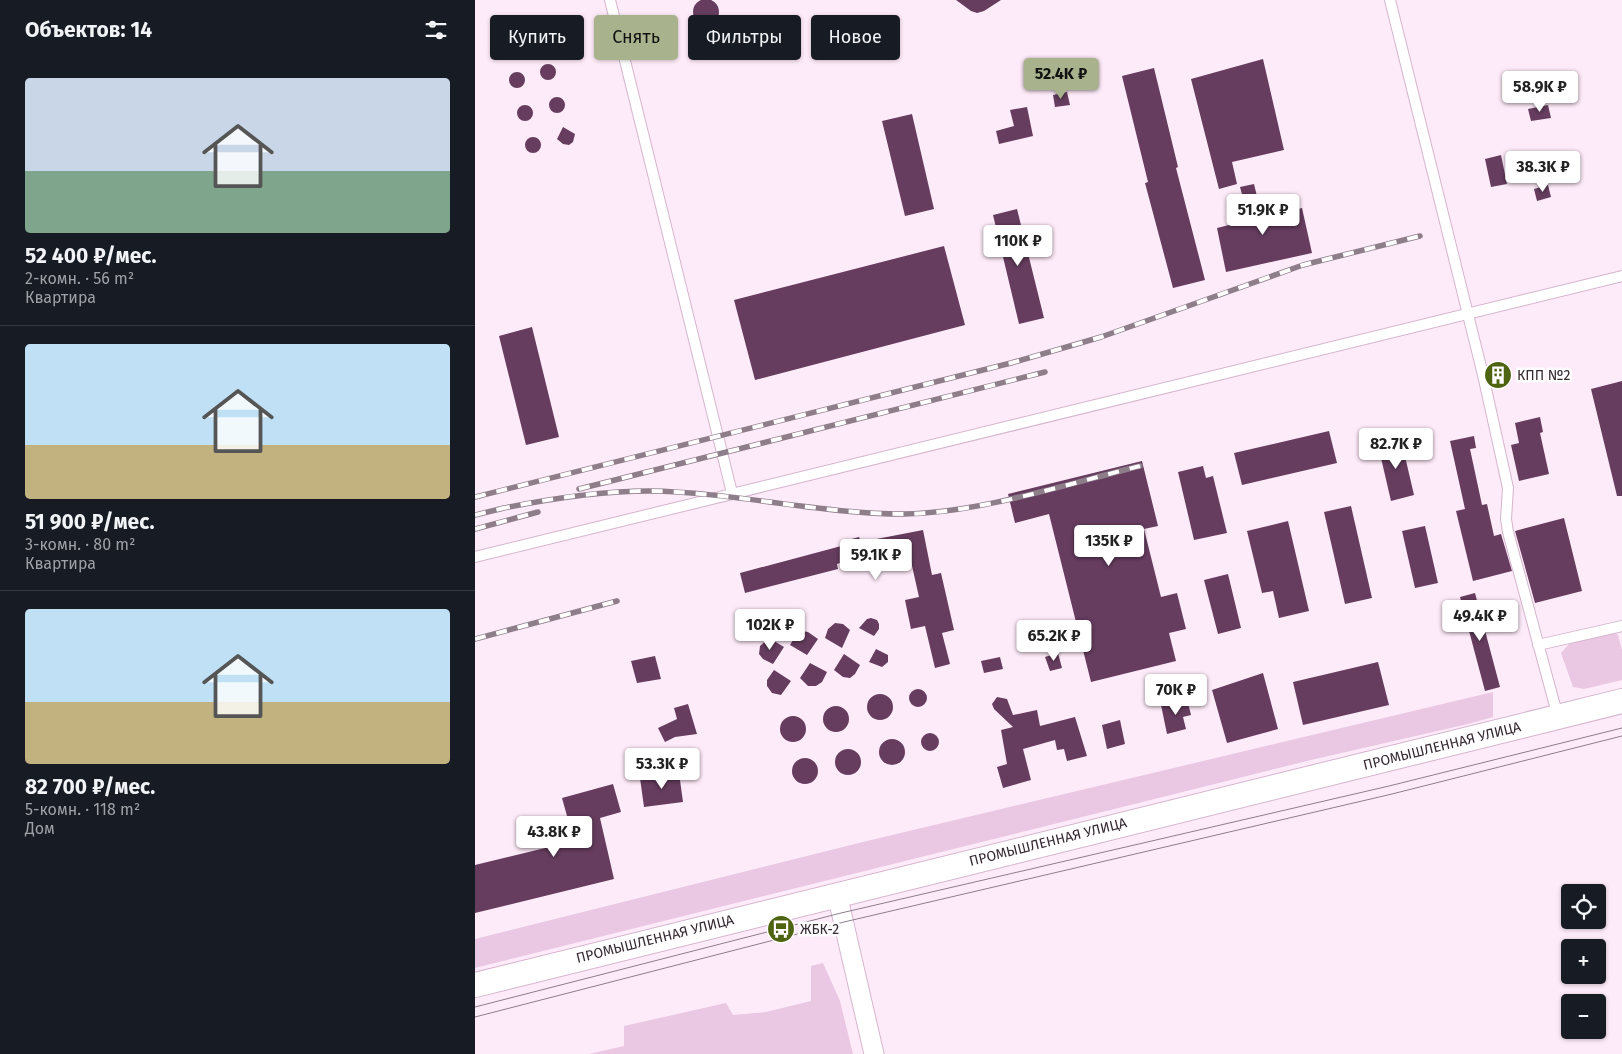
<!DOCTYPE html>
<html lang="ru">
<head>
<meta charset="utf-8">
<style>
	:root { --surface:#171b24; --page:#242831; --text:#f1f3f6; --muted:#9ea1a6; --line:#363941; --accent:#a8b38e }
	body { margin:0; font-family:"Fira Sans",sans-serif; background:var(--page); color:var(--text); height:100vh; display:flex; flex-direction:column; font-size:19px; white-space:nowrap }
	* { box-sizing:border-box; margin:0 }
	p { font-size:16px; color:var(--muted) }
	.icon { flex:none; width:28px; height:28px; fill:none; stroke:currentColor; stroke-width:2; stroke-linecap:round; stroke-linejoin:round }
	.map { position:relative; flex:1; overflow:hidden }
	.panel { display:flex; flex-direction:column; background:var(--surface); width:475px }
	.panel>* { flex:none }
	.banner { position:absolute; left:15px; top:15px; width:475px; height:45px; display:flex; gap:10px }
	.fabs { position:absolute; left:1086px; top:884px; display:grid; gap:10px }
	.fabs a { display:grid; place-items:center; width:45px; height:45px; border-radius:5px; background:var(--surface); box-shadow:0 1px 4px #0004; font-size:25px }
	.price { position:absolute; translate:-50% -42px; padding:0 11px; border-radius:5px; background:#fff; color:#222; font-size:16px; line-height:32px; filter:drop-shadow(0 1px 2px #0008) }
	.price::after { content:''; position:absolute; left:50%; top:30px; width:15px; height:11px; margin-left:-8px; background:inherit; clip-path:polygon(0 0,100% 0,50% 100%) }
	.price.selected { background:var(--accent); color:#111 }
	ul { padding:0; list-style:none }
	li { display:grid; align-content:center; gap:10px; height:265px; padding:0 25px }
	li+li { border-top:1px solid var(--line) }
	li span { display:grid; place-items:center; height:155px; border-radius:5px; color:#555 }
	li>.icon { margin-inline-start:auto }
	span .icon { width:90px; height:90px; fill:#fffc; stroke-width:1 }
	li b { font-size:21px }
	h2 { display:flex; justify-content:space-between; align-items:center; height:60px; padding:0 25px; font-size:21px }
	.pill { padding:0 18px; border-radius:5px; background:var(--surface); box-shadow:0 1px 4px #0004; font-size:18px; line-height:45px }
	.pill.selected { background:var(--accent); color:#111 }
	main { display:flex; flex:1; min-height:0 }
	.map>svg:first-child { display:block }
</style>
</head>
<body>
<main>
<section class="panel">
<h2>Объектов: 14<svg class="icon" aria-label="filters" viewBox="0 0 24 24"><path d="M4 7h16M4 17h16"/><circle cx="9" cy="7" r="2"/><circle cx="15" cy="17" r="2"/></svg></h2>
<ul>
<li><span style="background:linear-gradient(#c9d6e8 60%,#7fa58c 0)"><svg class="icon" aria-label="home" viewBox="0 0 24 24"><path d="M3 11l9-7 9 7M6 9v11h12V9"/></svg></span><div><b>52 400 ₽/мес.</b><p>2-комн. · 56 m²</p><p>Квартира</p></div></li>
<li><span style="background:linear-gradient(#bfe0f5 65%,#c2b280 0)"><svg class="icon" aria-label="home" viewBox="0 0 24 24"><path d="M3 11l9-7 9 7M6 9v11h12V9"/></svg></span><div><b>51 900 ₽/мес.</b><p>3-комн. · 80 m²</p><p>Квартира</p></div></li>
<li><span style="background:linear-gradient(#bfe0f5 60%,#c2b280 0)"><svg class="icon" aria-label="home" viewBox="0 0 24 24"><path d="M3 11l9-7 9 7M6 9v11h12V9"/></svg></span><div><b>82 700 ₽/мес.</b><p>5-комн. · 118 m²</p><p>Дом</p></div></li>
</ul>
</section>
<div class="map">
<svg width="1147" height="1054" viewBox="0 0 1147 1054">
	<rect width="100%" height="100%" fill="#feebf9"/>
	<path fill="#eac7e2" d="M 1138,632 L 1143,635 L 1147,650 L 1147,680 L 1109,689 L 1098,687 L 1086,653 L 1094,644 Z
		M 1018,692 L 1018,717 L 993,724 L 836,760 L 0,968 L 0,939 L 392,841 Z
		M 348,963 L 365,1001 L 378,1054 L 114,1054 L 149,1046 L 149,1026 L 251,1003 L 258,1015 L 291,1012 L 336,1001 L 336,966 Z"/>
	<path fill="#663d5f" d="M218 12a13 13 0 1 1 26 0a13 13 0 1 1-26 0Z
		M 481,0 L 526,0 L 509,11 L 502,13 L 496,11 Z
		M 63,33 L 69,33 L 73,37 L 74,42 L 70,50 L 57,43 L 59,36 Z
		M25 49a8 8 0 1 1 16 0a8 8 0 1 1-16 0Z
		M 788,59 L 809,150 L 757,162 L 762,184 L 744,189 L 716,79 Z
		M65 72a8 8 0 1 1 16 0a8 8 0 1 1-16 0Z
		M 679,68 L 703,167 L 701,168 L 730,280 L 698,288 L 670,183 L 673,182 L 647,76 Z
		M34 80a8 8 0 1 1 16 0a8 8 0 1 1-16 0Z
		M 592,92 L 595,105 L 580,107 L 578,95 Z
		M74 105a8 8 0 1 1 16 0a8 8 0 1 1-16 0Z
		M42 113a8 8 0 1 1 16 0a8 8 0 1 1-16 0Z
		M 1073,105 L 1076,118 L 1056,121 L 1053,109 Z
		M 552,107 L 558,136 L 524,144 L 521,131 L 539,126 L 535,110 Z
		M 437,114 L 459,209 L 430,216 L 407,121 Z
		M 88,127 L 100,134 L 98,142 L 94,145 L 88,144 L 82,139 Z
		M50 145a8 8 0 1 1 16 0a8 8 0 1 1-16 0Z
		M 1026,155 L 1032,184 L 1016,187 L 1010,159 Z
		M 779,184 L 787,217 L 827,208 L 837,253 L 751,272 L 742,228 L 774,220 L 765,187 Z
		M 1073,185 L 1076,197 L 1062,201 L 1059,189 Z
		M 542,209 L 569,318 L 544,324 L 518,215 Z
		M 469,246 L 490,325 L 280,380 L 259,300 Z
		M 57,327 L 84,437 L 51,445 L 24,336 Z
		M 1030,366 L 1033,380 L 1017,383 L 1014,370 Z
		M 1147,381 L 1147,496 L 1142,496 L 1116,389 Z
		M 1065,417 L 1068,432 L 1065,433 L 1074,474 L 1044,481 L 1036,445 L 1044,443 L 1040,423 Z
		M 854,431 L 862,463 L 767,485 L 759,453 Z
		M 999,436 L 1001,448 L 995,449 L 1007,505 L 1012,504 L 1019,536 L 1026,534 L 1037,571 L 998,581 L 981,511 L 990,509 L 975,441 Z
		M 926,439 L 939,495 L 916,501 L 903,445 Z
		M 667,461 L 683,526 L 669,529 L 686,597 L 702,593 L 711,629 L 694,633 L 701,661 L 616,682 L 574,514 L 540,523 L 533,494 Z
		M 728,466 L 731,478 L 738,476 L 752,533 L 719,540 L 703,472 Z
		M 876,506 L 897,598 L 870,604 L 849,512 Z
		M 1089,518 L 1107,591 L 1060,603 L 1040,531 Z
		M 813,521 L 834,611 L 804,618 L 798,591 L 787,593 L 772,531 Z
		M 950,526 L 963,583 L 940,588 L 927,531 Z
		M 448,530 L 457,575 L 466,573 L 479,630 L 467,633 L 475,664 L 460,668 L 450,626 L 436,629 L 430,600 L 444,597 L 435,557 L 406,562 L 404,551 L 362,564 L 363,569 L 270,593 L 265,573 L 370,545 L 369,541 L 384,537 L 386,542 Z
		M 753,574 L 766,628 L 743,634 L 729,580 Z
		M 1000,593 L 1025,687 L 1010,691 L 985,597 Z
		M 396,618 L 402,620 L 404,624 L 404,629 L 399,636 L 384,628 L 392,619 Z
		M 360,623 L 368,624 L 375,630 L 367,648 L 350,638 L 353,629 Z
		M 327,631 L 333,632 L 343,639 L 332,655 L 315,645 L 321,635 Z
		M 292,640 L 299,641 L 309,647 L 298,664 L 288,659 L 284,654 L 285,646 Z
		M 401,649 L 413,655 L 413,662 L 407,667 L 394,662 Z
		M 583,653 L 587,668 L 575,671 L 570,657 Z
		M 369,654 L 385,665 L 380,674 L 375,678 L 368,677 L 359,670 Z
		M 180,656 L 186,679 L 162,683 L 156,661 Z
		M 525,657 L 528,669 L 509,673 L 506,661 Z
		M 903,662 L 914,705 L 828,725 L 818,682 Z
		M 335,663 L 352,672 L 347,682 L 341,686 L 333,686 L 325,678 Z
		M 299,670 L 316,681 L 306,695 L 297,693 L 292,686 L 292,680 Z
		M 788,673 L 803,729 L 752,743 L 737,690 Z
		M434 698a9 9 0 1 1 18 0a9 9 0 1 1-18 0Z
		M392 707a13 13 0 1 1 26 0a13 13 0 1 1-26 0Z
		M 522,697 L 532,699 L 538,715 L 562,710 L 565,726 L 600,717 L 612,756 L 592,761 L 589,749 L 582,750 L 580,740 L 548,749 L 556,780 L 528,788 L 522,767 L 532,764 L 526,730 L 538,727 L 519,709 L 517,704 Z
		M 712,699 L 716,715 L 708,717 L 711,729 L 692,734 L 686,705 Z
		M 213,704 L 222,734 L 200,737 L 190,742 L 183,728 L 202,719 L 199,708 Z
		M348 719a13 13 0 1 1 26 0a13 13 0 1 1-26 0Z
		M305 729a13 13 0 1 1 26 0a13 13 0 1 1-26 0Z
		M 645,720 L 650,744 L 632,749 L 627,725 Z
		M446 742a9 9 0 1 1 18 0a9 9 0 1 1-18 0Z
		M404 752a13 13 0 1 1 26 0a13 13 0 1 1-26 0Z
		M360 762a13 13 0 1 1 26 0a13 13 0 1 1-26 0Z
		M317 771a13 13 0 1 1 26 0a13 13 0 1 1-26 0Z
		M 204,773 L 208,802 L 169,807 L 165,778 Z
		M 138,784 L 146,812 L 125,818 L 139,879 L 0,913 L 0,865 L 99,841 L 87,798 Z"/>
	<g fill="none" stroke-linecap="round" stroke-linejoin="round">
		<g stroke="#d4b5cd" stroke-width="12">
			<path id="service" d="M 135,0 L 257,493
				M 915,0 L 1008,375 L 1033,488 L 1031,519 L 1033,532 L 1083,717
				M 0,557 L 1147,276
				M 1063,645 L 1147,626"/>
		</g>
		<g stroke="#d4b5cd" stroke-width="21">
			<path id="minor" d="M 362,894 L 399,1054"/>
		</g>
		<g stroke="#d4b5cd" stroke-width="26">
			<path id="tertiary" d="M 0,985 L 1147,701"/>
		</g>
		<use href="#service" stroke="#fff" stroke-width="10"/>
		<use href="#minor" stroke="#fff" stroke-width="19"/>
		<use href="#tertiary" stroke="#fff" stroke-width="24"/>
		<path stroke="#8d7e8a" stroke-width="1" d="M 0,1007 L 366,913 L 914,786 L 1147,728
			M 0,1017 L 369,922 L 917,794 L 1147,736"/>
		<g stroke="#8d7e8a" stroke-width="5.5">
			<path id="rail" d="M 104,489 L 570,372
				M 0,497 L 536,363 L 626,337 L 828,265 L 945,236
				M 24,509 C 73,499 123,491 174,491 C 259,492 344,514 429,514 C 504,513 592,484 665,466
				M 0,515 L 29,508
				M 0,529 L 63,512
				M 0,639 L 142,601"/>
		</g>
		<use href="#rail" stroke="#fefefe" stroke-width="4" stroke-dasharray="11" stroke-linecap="butt"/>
	</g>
	<defs>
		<g id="building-disc" transform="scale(1.4375)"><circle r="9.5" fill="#4f6410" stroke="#fefefe"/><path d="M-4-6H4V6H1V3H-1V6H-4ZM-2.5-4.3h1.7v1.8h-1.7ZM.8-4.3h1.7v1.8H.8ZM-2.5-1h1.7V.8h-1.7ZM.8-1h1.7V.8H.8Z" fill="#fff"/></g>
		<g id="bus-disc" transform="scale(1.4375)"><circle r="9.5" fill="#4f6410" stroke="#fefefe"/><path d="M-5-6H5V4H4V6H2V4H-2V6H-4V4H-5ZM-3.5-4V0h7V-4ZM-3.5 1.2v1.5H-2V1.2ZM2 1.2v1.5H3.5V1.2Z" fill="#fff"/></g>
	</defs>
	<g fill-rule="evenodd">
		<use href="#building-disc" x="1023" y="375"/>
		<use href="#bus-disc" x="306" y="929"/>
	</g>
	<g text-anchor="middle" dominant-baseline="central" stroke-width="5" stroke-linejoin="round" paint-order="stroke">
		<g font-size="14" fill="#352932" stroke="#fefefe" text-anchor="start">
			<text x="1042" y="375">КПП №2</text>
			<text x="325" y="929">ЖБК-2</text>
		</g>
		<g font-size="14" fill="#352932" stroke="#fefefe">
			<text transform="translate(967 746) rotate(-14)">ПРОМЫШЛЕННАЯ УЛИЦА</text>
			<text transform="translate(573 842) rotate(-14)">ПРОМЫШЛЕННАЯ УЛИЦА</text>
			<text transform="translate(180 939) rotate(-14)">ПРОМЫШЛЕННАЯ УЛИЦА</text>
		</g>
	</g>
</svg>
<div class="fabs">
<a><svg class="icon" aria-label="locate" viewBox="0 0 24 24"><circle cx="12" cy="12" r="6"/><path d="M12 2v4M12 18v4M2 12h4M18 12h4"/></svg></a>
<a>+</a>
<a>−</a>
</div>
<b class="price selected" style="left:586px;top:100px">52.4K ₽</b>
<b class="price" style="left:1065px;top:113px">58.9K ₽</b>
<b class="price" style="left:1068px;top:193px">38.3K ₽</b>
<b class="price" style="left:788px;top:236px">51.9K ₽</b>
<b class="price" style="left:543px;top:267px">110K ₽</b>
<b class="price" style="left:921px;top:470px">82.7K ₽</b>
<b class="price" style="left:634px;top:567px">135K ₽</b>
<b class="price" style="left:401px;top:581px">59.1K ₽</b>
<b class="price" style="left:1005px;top:642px">49.4K ₽</b>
<b class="price" style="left:295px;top:651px">102K ₽</b>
<b class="price" style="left:579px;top:662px">65.2K ₽</b>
<b class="price" style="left:701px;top:716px">70K ₽</b>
<b class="price" style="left:187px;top:790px">53.3K ₽</b>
<b class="price" style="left:79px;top:858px">43.8K ₽</b>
<div class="banner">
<a class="pill">Купить</a>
<a class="pill selected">Снять</a>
<a class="pill">Фильтры</a>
<a class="pill">Новое</a>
</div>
</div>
</main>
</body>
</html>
